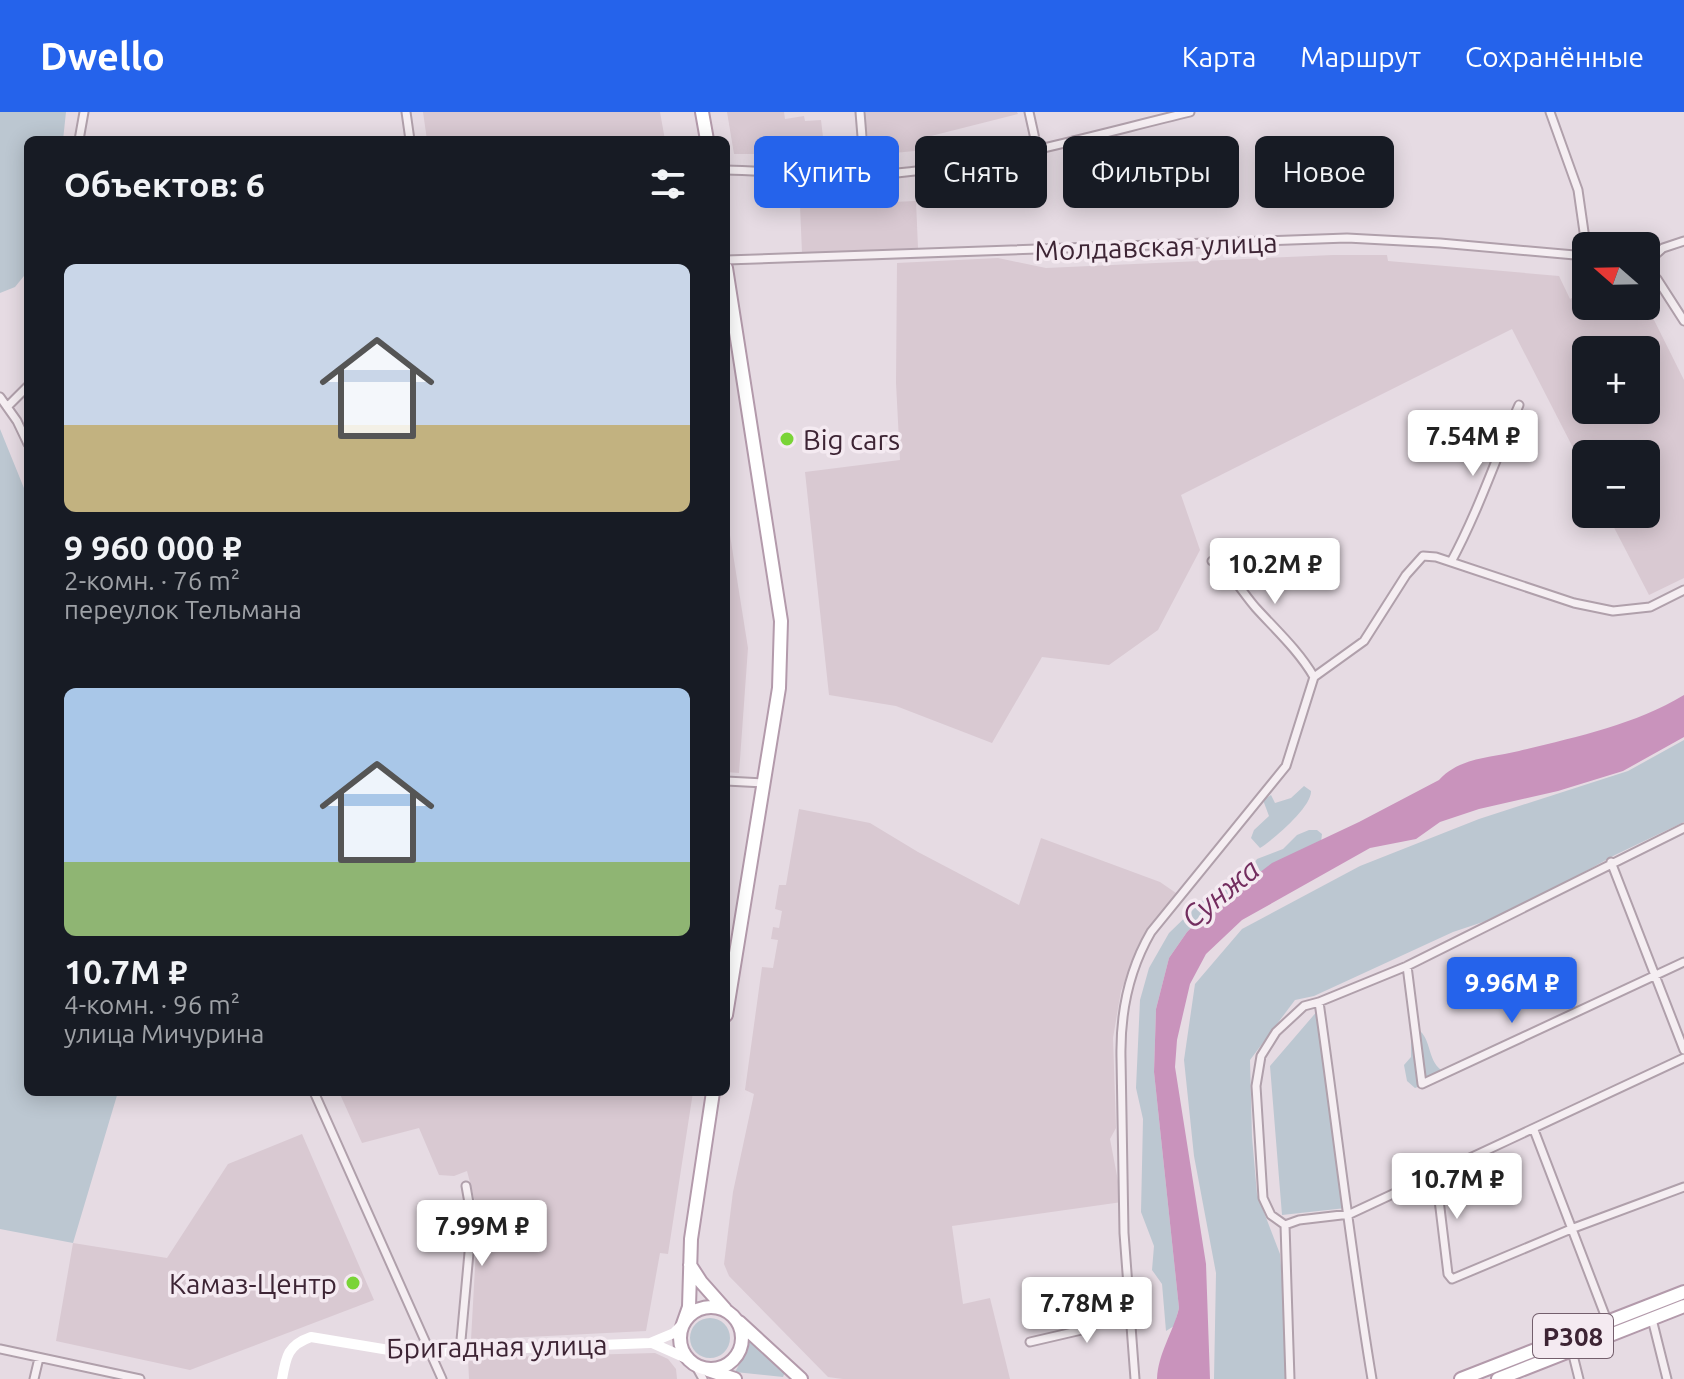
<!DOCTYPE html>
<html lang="ru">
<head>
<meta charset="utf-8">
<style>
	:root { --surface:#171b24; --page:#20242c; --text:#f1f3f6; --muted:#9ea1a6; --accent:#2563eb }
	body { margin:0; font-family:Ubuntu,sans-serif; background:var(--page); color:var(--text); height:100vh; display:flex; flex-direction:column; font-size:30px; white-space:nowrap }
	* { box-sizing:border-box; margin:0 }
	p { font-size:26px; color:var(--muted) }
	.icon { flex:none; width:44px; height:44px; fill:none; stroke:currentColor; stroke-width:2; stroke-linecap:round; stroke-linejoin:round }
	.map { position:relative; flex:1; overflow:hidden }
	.drawer { position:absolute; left:24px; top:24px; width:706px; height:960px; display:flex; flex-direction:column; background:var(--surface); border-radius:12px; box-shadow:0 4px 20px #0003 }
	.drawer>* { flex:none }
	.guide { position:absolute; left:754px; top:24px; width:760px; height:72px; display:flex; gap:16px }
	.needle { width:52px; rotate:290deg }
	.tools { position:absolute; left:1572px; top:120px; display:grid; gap:16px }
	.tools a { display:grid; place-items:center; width:88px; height:88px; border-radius:12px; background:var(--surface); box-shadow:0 4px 20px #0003; font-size:40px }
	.price { position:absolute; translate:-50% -68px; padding:0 18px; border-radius:8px; background:#fff; color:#222; font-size:26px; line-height:52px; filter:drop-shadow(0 2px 4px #0008) }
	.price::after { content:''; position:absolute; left:50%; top:48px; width:24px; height:18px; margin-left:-12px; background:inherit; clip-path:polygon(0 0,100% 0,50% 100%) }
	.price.on { background:var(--accent); color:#fff }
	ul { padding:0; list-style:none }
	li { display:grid; align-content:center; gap:16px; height:424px; padding:0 40px }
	li span { display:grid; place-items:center; height:248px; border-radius:12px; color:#555 }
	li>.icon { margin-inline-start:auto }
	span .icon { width:144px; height:144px; fill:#fffc; stroke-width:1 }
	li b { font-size:34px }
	h2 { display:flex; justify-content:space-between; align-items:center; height:96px; padding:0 40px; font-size:34px }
	.chip { padding:0 28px; border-radius:12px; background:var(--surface); box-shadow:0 4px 20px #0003; font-size:28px; line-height:72px }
	.chip.on { background:var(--accent); color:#fff }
	header { display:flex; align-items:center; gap:48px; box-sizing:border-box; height:112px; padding:0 40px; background:var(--accent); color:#fff }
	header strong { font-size:38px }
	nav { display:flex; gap:44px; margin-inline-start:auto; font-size:28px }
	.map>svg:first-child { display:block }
</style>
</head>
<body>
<header>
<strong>Dwello</strong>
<nav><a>Карта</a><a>Маршрут</a><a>Сохранённые</a></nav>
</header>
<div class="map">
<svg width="1684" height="1267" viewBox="0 0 1684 1267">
	<rect width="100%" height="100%" fill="#e6dbe3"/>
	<path fill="#d9c9d2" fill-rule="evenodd" d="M 423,0 L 660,0 L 665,28 L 427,28 Z
		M 727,0 L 784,0 L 785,7 L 804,4 L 805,9 L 821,8 L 825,42 L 734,42 Z
		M 866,0 L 1017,0 L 1018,2 L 931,24 L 915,39 L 872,43 L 864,7 Z
		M 916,89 L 918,136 L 802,141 L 800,94 Z
		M 1333,143 L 1387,143 L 1388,149 L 1559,164 L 1570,187 L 1586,179 L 1586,194 L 1646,194 L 1646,192 L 1684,268 L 1684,466 L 1649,483 L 1607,402 L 1646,402 L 1646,342 L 1586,342 L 1586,361 L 1512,217 L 1181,383 L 1200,438 L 1158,518 L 1109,553 L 1042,545 L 992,631 L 896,594 L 829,583 L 805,360 L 900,348 L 896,271 L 897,151 L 998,146 L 1046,156 ZM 1586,238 L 1646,238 L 1646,298 L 1586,298 Z
		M 726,398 L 748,536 L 739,661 L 726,660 Z
		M 799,697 L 870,711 L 918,740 L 1019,793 L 1041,726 L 1160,770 L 1176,781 L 1138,834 L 1121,879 L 1113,926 L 1116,1016 L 1110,1027 L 1122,1090 L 952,1114 L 963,1192 L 990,1186 L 1010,1267 L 843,1267 L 828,1265 L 729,1164 L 724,1152 L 733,1080 L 754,982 L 745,978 L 762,855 L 773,856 L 778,828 L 771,827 L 773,815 L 779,816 L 782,799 L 775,797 L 779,773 L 786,773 Z
		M 339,980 L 693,980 L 668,1142 L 660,1141 L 646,1219 L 471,1228 L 478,1101 L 467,1059 L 454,1064 L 439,1063 L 419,1016 L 362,1031 Z
		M 302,1022 L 374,1188 L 190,1258 L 56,1229 L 73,1131 L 167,1146 L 228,1052 Z
		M 655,1241 L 668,1247 L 676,1257 L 677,1267 L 469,1267 L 468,1246 Z"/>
	<path fill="#bcc7d1" d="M 0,0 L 66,0 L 63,28 L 28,28 L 28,159 L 15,175 L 0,181 Z
		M 0,317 L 28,386 L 28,980 L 118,980 L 73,1131 L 0,1117 Z
		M 1684,628 L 1684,710 L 1615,743 L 1510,801 L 1453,820 L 1314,884 L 1295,888 L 1250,948 L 1252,1025 L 1257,1082 L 1280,1142 L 1290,1267 L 1214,1267 L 1216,1161 L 1194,1044 L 1184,948 L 1195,872 L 1242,817 L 1360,754 L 1479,707 L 1628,659 Z
		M 1304,674 L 1311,679 C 1312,695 1273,728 1260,736 L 1251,726 L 1254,718 L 1269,704 L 1263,688 L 1271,683 L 1275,691 L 1291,686 Z
		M 1309,718 L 1317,718 L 1322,722 L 1321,730 L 1266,759 L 1255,759 L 1253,753 L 1257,747 L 1283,737 L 1297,723 Z
		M 1246,760 L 1252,767 L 1203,804 L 1187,820 L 1169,846 L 1156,897 L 1154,960 L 1179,1196 L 1174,1214 L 1166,1219 L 1162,1172 L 1152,1158 L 1154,1134 L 1141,1100 L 1143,1007 L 1136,976 L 1140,888 L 1149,856 L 1169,821 L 1199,792 L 1233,763 Z
		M 1319,897 L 1346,1096 L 1282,1103 L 1270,954 Z
		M 1418,917 C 1432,928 1427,947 1441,958 L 1439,967 L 1415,976 L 1407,969 L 1404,953 L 1411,945 L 1411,923 Z
		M690 1226a20 20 0 1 1 40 0a20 20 0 1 1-40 0Z
		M 748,1224 L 785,1260 L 783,1265 L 735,1260 L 744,1244 Z"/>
	<path fill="#c993bc" d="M 1684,583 L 1684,625 L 1623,659 L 1558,679 L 1479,697 L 1440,710 L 1416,727 L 1370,736 L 1242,808 L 1206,842 L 1190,872 L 1177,928 L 1175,955 L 1206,1152 L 1210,1267 L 1157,1267 C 1158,1241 1173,1221 1179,1196 L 1154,960 L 1156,897 L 1169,846 L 1187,820 L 1203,804 L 1272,751 L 1359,710 L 1439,668 C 1460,645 1491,646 1519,639 C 1576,625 1634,613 1684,583 Z"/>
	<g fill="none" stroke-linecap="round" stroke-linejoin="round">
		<g stroke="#b0a0ab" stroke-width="11">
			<path id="minor" d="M 406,0 L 410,28
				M 860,0 L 865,62
				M 1029,0 L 1037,36
				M 1550,0 L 1578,78 L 1586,134
				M 79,28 L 84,0
				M 726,58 C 781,59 842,66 897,61 C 996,52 1094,23 1190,0
				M 726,148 L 1347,126 L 1440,131 L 1586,144
				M 1646,151 L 1663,136 L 1684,129
				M 1646,157 L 1657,167 L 1684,209
				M 0,285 L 17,309 L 28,332
				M 8,294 L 28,274
				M 1212,449 C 1233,461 1241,479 1256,496 C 1276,518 1299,539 1314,565
				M 1451,450 C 1478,400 1496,346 1519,293
				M 726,669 L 764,671
				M 1611,750 L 1684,938
				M 1407,854 L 1422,972 L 1684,850
				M 1319,890 C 1337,1016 1351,1142 1372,1267
				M 314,980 L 442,1267
				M 1534,1018 L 1608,1211
				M 1436,1063 L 1448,1162 L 1452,1167 L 1571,1117 L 1684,1075
				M 1285,1113 L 1299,1108 L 1350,1102 L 1684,946
				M 1652,1207 L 1667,1267
				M 1030,1230 L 1086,1217 L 1105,1196 L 1127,1189
				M 0,1237 L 140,1267
				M 460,1239 L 472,1108 L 466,1074
				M 1572,1239 L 1579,1267
				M 694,1251 L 703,1267
				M 721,1262 L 729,1251
				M 34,1267 L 39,1246
				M 1135,1267 L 1124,1121 L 1121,946 C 1120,901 1129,858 1151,820 L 1286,654 L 1314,565 L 1364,529 L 1406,463 L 1423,444 L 1436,445 L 1574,491 L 1613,499 L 1650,495 L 1684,478
				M 1290,1267 L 1285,1113 L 1271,1103 L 1263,1086 L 1256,974 L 1261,944 L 1276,920 L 1304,894 L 1319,890 L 1407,854 L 1684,716"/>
		</g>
		<g stroke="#b39aab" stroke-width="16">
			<path id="primary" d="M 702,0 L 707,28
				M 726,156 L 781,509 L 779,576 L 726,903
				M 690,1153 L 701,1170 L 725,1197
				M680 1226a31 31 0 1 1 62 0a31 31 0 1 1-62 0Z
				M 739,1210 L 801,1267
				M 683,1212 L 689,1195 L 691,1127 L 713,980
				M 708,1258 L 735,1267
				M 1461,1267 L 1684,1180
				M 1498,1267 L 1684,1194"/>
		</g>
		<use href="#minor" stroke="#f5eef2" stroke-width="7"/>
		<path stroke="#fff" stroke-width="10" d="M 652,1231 L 688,1247
			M 282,1267 C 286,1244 288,1233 311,1225 L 407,1241 L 650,1231 L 674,1221 L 683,1212"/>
		<use href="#primary" stroke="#fff" stroke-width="12"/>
	</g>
	<g fill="#7ad437" stroke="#f4eaf1" stroke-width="3">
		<circle cx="787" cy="327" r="8"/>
		<circle cx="353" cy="1171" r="8"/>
	</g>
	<g text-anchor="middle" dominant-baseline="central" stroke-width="7" stroke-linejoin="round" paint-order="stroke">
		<rect fill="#f4eaf1" stroke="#745f6d" stroke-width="2" x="1533" y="1202" width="80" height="44" rx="6"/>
		<g font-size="26" font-weight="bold" fill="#3d2434">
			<text x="1573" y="1224">P308</text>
		</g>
		<g font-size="28" fill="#3d2434" stroke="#f4eaf1">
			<text transform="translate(1156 134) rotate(-2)">Молдавская улица</text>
			<text transform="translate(497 1234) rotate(-1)">Бригадная улица</text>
		</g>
		<g font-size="28" fill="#3d2434" stroke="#f4eaf1" text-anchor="start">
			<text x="803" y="327">Big cars</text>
			<text x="337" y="1171" text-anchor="end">Камаз-Центр</text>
		</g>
		<g font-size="30" font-style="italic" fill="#732d5f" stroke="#f4eaf1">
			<text transform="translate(1220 781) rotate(-39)">Сунжа</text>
		</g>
	</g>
</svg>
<div class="tools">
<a><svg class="needle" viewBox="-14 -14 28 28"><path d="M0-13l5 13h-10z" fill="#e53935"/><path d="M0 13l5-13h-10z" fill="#9ea1a6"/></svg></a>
<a>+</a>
<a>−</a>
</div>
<b class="price" style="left:1473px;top:366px">7.54M ₽</b>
<b class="price" style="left:1275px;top:494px">10.2M ₽</b>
<b class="price on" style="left:1512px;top:913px">9.96M ₽</b>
<b class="price" style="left:1457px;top:1109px">10.7M ₽</b>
<b class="price" style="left:482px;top:1156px">7.99M ₽</b>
<b class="price" style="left:1087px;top:1233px">7.78M ₽</b>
<div class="guide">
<a class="chip on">Купить</a>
<a class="chip">Снять</a>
<a class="chip">Фильтры</a>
<a class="chip">Новое</a>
</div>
<section class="drawer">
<h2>Объектов: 6<svg class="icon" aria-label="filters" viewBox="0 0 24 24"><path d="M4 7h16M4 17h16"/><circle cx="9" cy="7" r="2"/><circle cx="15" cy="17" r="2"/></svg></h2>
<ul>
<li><span style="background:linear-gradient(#c9d6e8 65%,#c2b280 0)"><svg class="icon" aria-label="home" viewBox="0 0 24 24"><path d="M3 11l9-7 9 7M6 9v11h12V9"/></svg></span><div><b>9 960 000 ₽</b><p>2-комн. · 76 m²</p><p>переулок Тельмана</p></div></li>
<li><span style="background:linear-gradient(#a9c7e8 70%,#8fb573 0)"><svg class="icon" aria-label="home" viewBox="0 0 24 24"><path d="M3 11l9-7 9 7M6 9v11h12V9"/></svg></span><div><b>10.7M ₽</b><p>4-комн. · 96 m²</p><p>улица Мичурина</p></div></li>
</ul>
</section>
</div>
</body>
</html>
